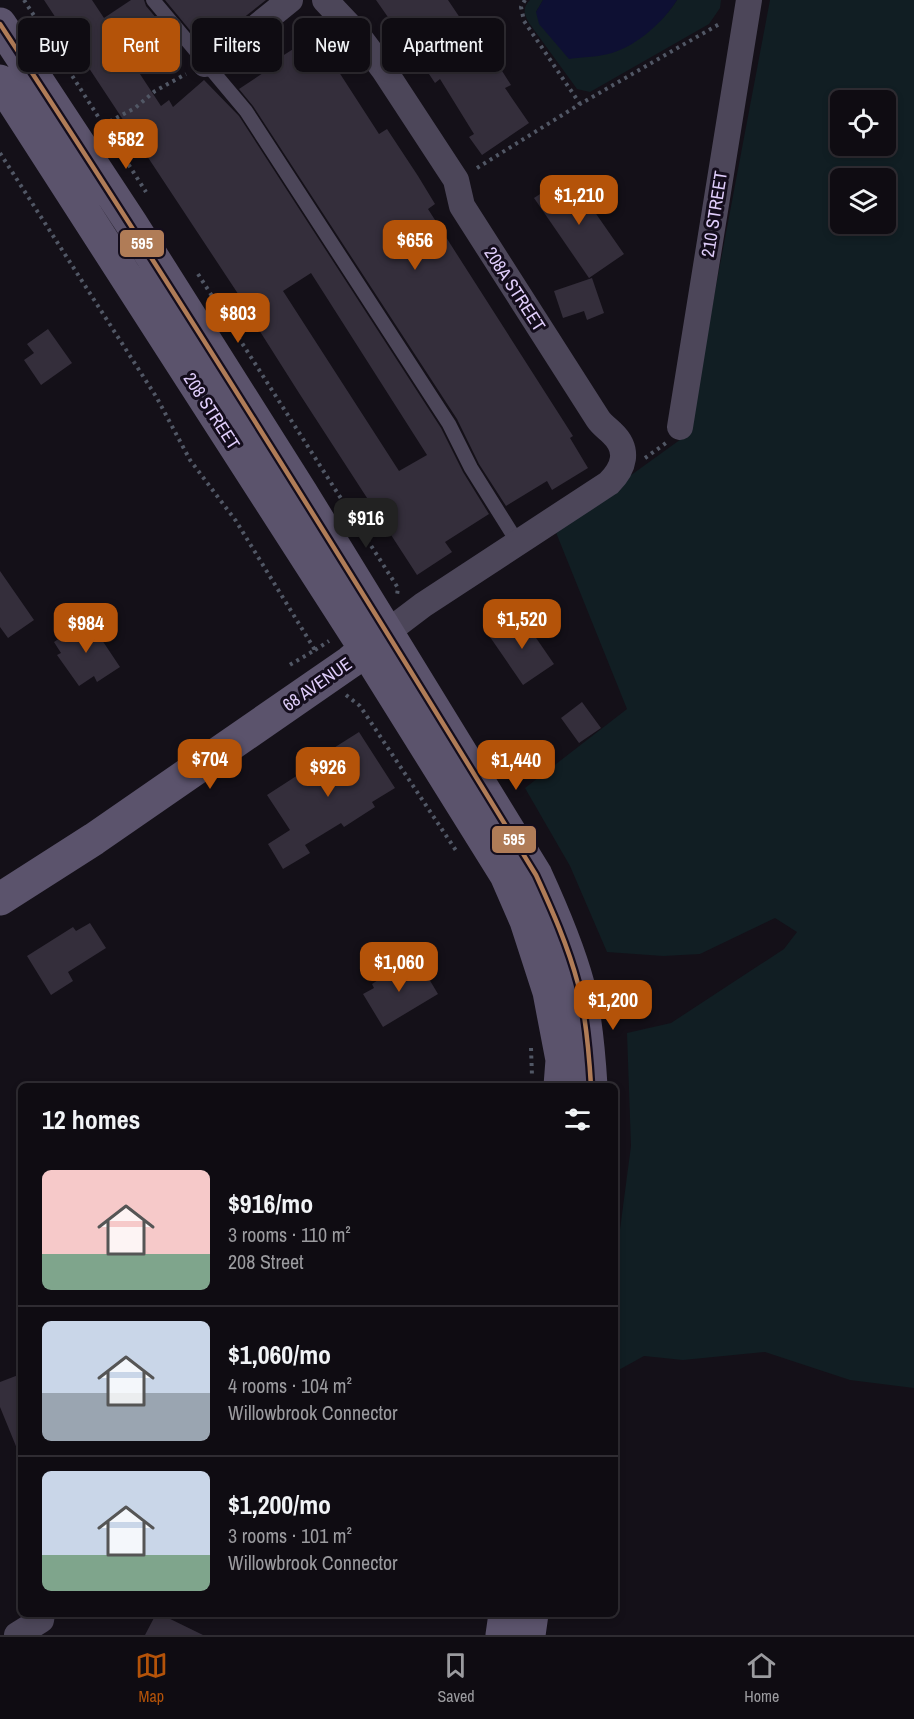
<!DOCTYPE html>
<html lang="en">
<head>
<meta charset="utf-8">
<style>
	:root { --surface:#0f0c12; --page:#18151b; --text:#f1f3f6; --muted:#9b9b9f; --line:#2f2c32; --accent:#b45309 }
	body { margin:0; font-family:"Archivo Narrow",sans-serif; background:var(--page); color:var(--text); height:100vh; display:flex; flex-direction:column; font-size:22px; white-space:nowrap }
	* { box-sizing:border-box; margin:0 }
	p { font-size:20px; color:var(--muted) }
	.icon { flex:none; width:33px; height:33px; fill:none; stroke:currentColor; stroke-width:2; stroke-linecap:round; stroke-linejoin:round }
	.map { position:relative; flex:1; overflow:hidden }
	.details { position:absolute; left:18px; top:1083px; width:600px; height:534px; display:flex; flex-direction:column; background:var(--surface); border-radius:9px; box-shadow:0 3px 9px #0003,0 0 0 2px var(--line) }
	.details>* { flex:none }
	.top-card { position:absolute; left:18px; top:18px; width:600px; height:54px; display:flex; gap:12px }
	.tools { position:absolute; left:830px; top:90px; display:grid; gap:12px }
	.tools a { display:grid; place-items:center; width:66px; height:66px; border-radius:9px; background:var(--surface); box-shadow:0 3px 9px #0003,0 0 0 2px var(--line); font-size:30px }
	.price { position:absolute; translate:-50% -51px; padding:0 14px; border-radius:12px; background:var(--accent); color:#fff; font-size:20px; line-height:39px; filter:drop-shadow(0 2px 3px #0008) }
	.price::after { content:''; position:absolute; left:50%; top:36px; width:18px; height:14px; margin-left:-9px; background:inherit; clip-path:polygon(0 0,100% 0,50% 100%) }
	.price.current { background:#222; color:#fff }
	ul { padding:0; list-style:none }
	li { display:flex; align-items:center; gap:18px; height:150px; padding:0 24px }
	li+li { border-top:2px solid var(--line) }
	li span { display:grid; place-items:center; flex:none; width:168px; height:120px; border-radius:9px; color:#555 }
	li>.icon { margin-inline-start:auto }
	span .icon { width:72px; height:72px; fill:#fffc; stroke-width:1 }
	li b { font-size:26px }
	h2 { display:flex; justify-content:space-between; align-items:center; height:72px; padding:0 24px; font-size:26px }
	.chip { padding:0 21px; border-radius:9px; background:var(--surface); box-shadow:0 3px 9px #0003,0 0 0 2px var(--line); font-size:21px; line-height:54px }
	.chip.current { background:var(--accent); color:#fff }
	.menu { display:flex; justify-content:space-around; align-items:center; height:84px; border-top:2px solid var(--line); background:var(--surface); font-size:16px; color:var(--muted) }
	.menu a { display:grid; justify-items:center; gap:3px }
	.menu .current { color:var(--accent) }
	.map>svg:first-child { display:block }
</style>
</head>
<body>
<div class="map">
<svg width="914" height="1635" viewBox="0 0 914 1635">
	<rect width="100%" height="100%" fill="#141018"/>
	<path fill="#111e23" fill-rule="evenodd" d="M 530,0 L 543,0 L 536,12 L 611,53 C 638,40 661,25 677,0 L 721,0 L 720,8 L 709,24 L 590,92 L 577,89 L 529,23 C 524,14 522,8 530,0 Z
		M 770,0 L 914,0 L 914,1388 L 850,1380 L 765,1352 L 683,1360 L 644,1356 L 615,1372 L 615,1267 L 631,1146 L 627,1033 L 671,1023 L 784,949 L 797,932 L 775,918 L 700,954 L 663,956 L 607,952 L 570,866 L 525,788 L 627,709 L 555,530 L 688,434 ZM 840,100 L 885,100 L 885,146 L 840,146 ZM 840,178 L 885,178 L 885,224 L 840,224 Z"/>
	<path fill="#0e1033" d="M 543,0 L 677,0 C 663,22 638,45 612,53 C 599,57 583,57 569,59 L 539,24 L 536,12 Z"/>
	<path fill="#342e3b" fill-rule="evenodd" d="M 44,0 L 92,0 L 104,18 L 131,0 L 144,0 L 146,6 L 179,45 L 138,71 L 161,106 L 169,100 L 173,107 L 204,80 L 239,116 L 441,428 L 463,472 L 489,514 L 445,542 L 452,552 L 417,575 L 299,393 L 254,322 L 256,321 ZM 311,273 L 427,455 L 399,471 L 283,291 Z
		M 165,0 L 266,0 L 233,26 L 228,18 L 198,40 Z
		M 376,0 L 448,0 L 485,55 L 490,52 L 511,85 L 505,88 L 529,123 L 482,155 L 469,137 L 474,134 L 440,79 L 435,83 L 423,65 L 430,61 L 408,29 L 404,32 L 394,17 L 390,20 Z
		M 315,35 L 379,134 L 387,129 L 418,176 L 435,204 L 428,209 L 573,436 L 570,438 L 588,468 L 552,490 L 547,481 L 506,506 L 479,464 L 457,419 L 253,106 L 239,89 L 275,65 L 273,62 Z
		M 569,175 L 624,254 L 589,278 L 534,198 Z
		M 592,278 L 604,313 L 587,320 L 584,311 L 563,318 L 554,291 Z
		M 48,329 L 72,363 L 41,385 L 24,360 L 34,353 L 27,344 Z
		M 0,571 L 34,620 L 8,638 L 0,627 Z
		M 521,616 L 554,664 L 523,685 L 490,637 Z
		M 88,619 L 120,667 L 97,682 L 94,676 L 79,686 L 57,655 L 61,653 L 54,642 Z
		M 582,702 L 601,728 L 579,743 L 561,718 Z
		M 359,732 L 395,788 L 372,802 L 375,807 L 344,827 L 341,823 L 305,845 L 310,853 L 283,869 L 268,844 L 290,830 L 267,795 L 301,773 L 305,779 L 334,759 L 329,751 Z
		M 90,923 L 106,948 L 68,972 L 73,981 L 51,995 L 27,956 L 73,927 L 76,931 Z
		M 404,958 L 417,979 L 426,974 L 438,994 L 383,1027 L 363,994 L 374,988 L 372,984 L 389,973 L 386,969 Z
		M 21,1374 L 21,1456 L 20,1456 L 0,1407 L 0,1382 Z
		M 156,1614 L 160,1614 L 203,1635 L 145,1635 Z"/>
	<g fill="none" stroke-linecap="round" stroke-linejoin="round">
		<path stroke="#515765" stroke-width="4" stroke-dasharray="3 4.5" stroke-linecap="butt" d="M 24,0 L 146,192
			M 525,0 L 521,7 L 524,21 L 580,104
			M 103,125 L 135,108 L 155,91 L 186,74
			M 0,153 L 157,398 L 190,460 L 236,521 L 315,650 L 288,666
			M 477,168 L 580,104 L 721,23
			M 198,274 L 398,588 L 397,595
			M 645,458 L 666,443
			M 315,650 L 329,641
			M 346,695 L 360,706 L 457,852
			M 531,1048 L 532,1076"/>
		<path stroke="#4c4659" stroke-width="14" d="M 153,0 L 246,111 L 449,424 L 471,468 L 518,543"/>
		<path stroke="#4c4659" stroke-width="26" d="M 325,0 L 357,34 L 384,70 L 456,180 L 462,206 L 598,419 C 602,425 607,428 612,433 C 630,450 624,468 609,483 L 423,605 L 386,633
			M 205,64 L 233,46 L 290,0
			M 680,427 L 749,0
			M 17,1635 L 41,1620 L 42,1614"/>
		<path stroke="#5b536c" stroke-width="33" d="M 0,24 L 131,223 L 301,492 L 536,875 C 552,910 568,947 578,984 C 586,1018 589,1052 591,1086
			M 0,81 L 357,636 L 506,875 L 526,921 L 549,992 L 562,1060 L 560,1086
			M 0,899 L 94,839 L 350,662 L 380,637
			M 502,1635 L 505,1614
			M 529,1635 L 532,1614"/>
		<g stroke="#140d1c" stroke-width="9">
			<path id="bus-1" d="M 0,24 C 184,304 361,589 536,875 C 552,910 568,946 578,984 C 586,1017 589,1052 591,1086"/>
		</g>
		<use href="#bus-1" stroke="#b07c57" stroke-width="4.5"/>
	</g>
	<g text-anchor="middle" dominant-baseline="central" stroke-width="6" stroke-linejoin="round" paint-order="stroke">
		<g font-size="18" fill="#dfcdfa" stroke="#140d1c">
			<text transform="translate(714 214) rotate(-81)">210 STREET</text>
			<text transform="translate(515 289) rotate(57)">208A STREET</text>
			<text transform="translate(212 411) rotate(57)">208 STREET</text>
			<text transform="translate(317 684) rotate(-35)">68 AVENUE</text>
		</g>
	</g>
	<g stroke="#140d1c" stroke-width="2">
		<rect x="119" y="229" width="46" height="29" rx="6" fill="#b07c57"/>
		<rect x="491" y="825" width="46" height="29" rx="6" fill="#b07c57"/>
	</g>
	<g font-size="16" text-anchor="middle" font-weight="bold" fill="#fff">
		<text x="142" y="249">595</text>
		<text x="514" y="845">595</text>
	</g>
</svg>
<div class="tools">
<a><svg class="icon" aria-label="locate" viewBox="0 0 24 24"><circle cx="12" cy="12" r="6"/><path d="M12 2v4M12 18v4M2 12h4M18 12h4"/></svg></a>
<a><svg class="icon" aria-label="layers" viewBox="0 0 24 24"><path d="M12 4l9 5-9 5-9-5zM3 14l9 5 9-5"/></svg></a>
</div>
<b class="price" style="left:126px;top:170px">$582</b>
<b class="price" style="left:579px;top:226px">$1,210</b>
<b class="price" style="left:415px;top:271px">$656</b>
<b class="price" style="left:238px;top:344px">$803</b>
<b class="price current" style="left:366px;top:549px">$916</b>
<b class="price" style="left:522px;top:650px">$1,520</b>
<b class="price" style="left:86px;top:654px">$984</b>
<b class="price" style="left:210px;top:790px">$704</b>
<b class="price" style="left:516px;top:791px">$1,440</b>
<b class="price" style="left:328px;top:798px">$926</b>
<b class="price" style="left:399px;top:993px">$1,060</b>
<b class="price" style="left:613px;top:1031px">$1,200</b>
<div class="top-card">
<a class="chip">Buy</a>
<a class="chip current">Rent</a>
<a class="chip">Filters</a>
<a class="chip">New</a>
<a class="chip">Apartment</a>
</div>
<section class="details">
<h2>12 homes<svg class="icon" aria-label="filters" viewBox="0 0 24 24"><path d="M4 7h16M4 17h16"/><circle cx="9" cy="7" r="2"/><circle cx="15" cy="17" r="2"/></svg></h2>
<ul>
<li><span style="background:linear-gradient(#f6c9c9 70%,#7fa58c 0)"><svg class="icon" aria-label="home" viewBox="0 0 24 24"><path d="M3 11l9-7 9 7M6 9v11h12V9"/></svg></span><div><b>$916/mo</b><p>3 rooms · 110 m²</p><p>208 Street</p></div></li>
<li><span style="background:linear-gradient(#c9d6e8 60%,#9aa5b1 0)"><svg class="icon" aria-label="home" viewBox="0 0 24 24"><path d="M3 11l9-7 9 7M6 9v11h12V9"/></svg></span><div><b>$1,060/mo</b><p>4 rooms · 104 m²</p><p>Willowbrook Connector</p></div></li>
<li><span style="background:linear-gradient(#c9d6e8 70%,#7fa58c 0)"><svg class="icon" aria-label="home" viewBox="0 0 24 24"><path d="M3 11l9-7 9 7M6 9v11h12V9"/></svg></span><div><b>$1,200/mo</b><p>3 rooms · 101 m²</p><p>Willowbrook Connector</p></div></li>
</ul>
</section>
</div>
<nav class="menu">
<a class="current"><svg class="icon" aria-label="map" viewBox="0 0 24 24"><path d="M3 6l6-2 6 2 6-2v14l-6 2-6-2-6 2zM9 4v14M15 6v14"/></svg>Map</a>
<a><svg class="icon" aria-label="saved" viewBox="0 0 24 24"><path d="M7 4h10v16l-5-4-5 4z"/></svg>Saved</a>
<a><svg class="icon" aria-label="home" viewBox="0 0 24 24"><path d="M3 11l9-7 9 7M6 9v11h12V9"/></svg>Home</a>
</nav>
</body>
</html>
